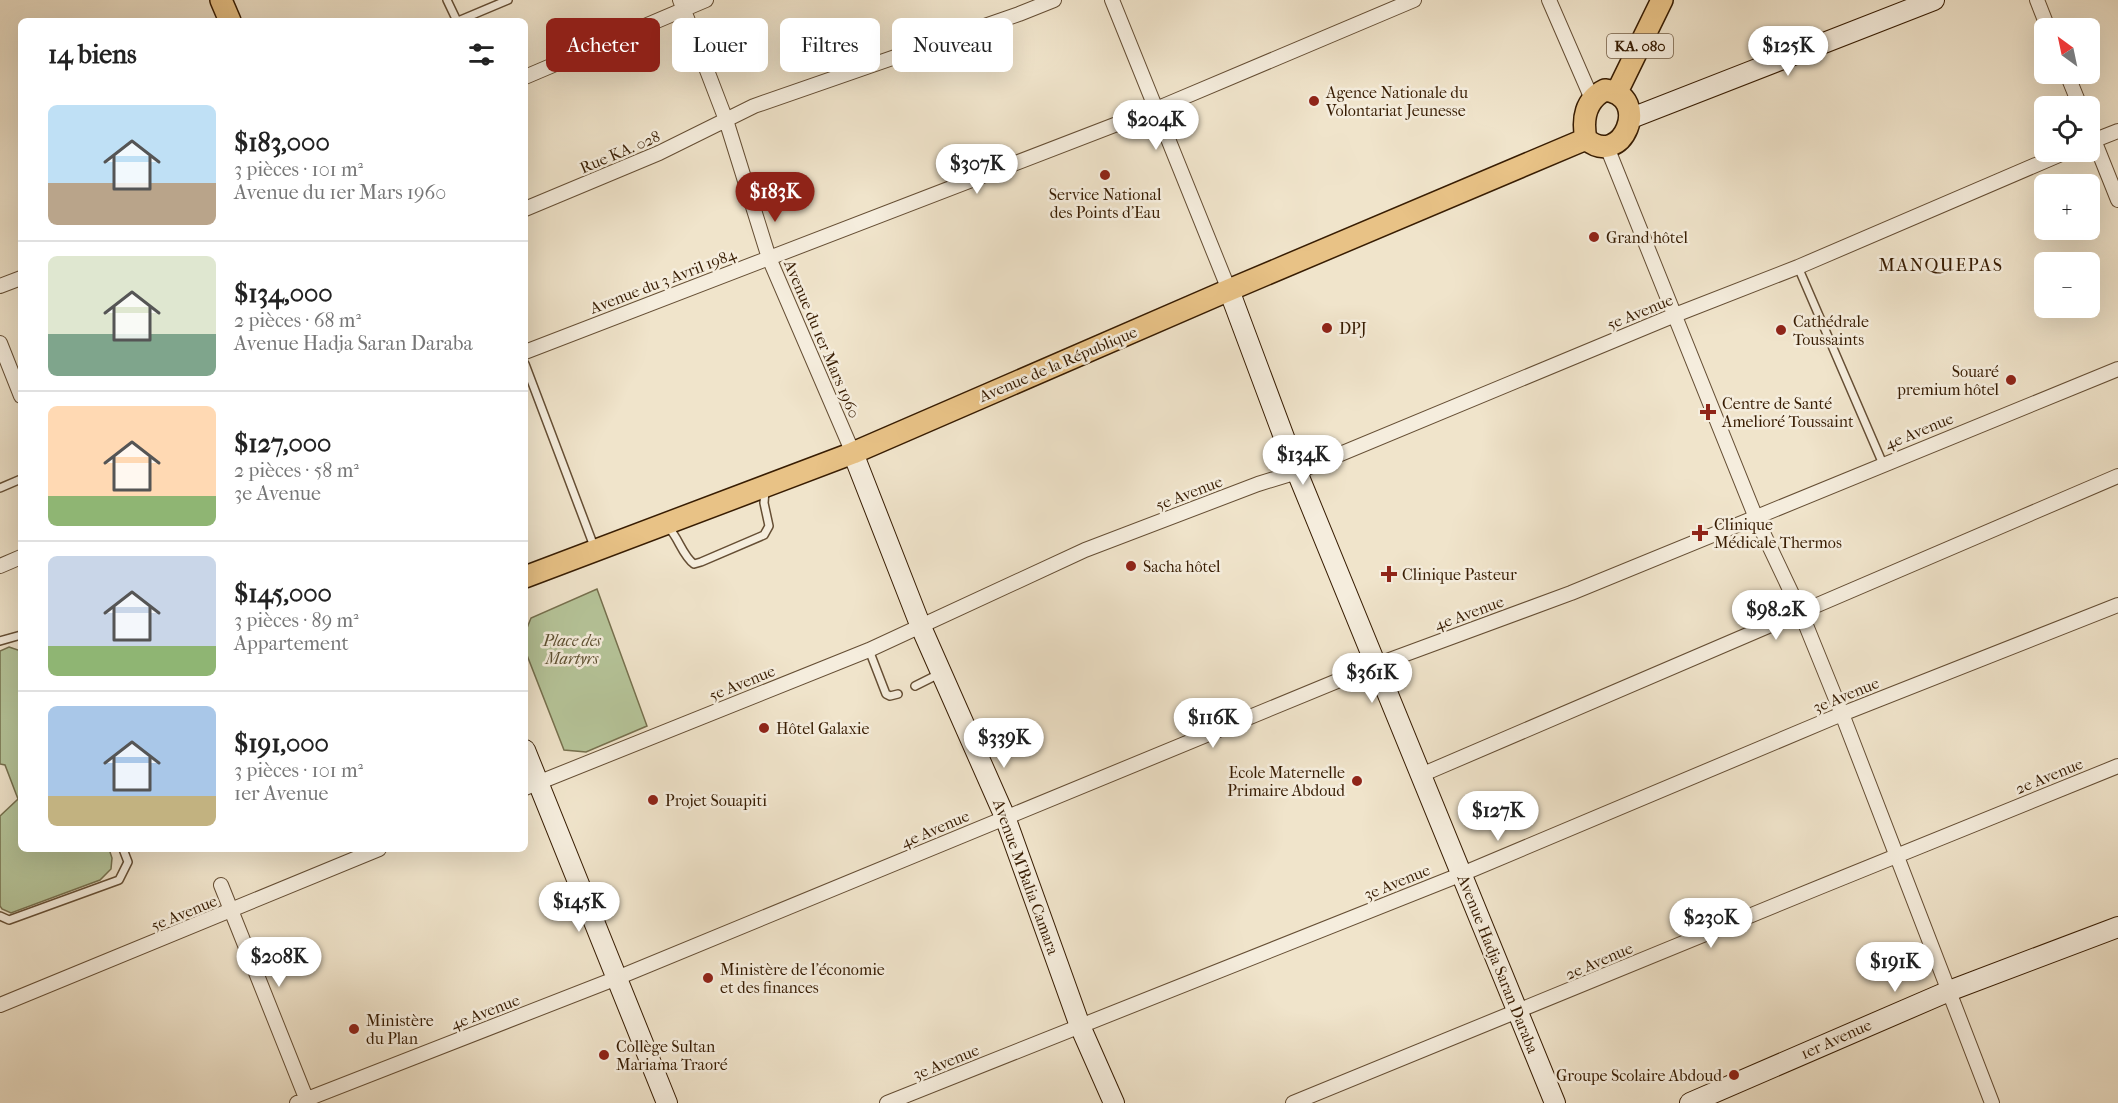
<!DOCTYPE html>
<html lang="fr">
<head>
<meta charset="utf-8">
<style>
	:root { --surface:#fff; --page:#f6f6f6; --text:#222; --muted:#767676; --line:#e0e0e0; --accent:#8f2418 }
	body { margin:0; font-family:"IM FELL French Canon",serif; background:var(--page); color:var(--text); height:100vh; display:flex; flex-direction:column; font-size:22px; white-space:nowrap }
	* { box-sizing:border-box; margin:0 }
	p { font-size:20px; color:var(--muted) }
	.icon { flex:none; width:33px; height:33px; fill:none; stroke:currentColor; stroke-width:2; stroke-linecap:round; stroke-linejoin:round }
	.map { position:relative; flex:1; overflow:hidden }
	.drawer { position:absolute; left:18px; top:18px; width:510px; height:834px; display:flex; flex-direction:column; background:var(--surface); border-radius:9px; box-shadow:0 6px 24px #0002 }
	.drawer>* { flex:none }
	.top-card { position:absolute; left:546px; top:18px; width:570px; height:54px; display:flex; gap:12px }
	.needle { width:39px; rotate:327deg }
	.buttons { position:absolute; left:2034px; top:18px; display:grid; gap:12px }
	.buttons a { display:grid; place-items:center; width:66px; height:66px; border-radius:9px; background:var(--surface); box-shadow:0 6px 24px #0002; font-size:30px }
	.price { position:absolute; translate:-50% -51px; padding:0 14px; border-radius:21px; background:#fff; color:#222; font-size:20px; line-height:39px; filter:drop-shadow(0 2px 3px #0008) }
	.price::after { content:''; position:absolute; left:50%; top:36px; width:18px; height:14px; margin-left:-9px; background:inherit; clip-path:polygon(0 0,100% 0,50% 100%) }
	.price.selected { background:var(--accent); color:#fff }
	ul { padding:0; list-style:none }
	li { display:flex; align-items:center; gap:18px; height:150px; padding:0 30px }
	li+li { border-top:2px solid var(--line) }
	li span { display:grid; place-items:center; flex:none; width:168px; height:120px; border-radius:9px; color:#555 }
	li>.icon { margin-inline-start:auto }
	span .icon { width:72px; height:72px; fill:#fffc; stroke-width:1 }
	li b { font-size:26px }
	h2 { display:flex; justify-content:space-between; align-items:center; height:72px; padding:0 30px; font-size:26px }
	.chip { padding:0 21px; border-radius:9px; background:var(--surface); box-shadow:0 6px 24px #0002; font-size:21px; line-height:54px }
	.chip.selected { background:var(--accent); color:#fff }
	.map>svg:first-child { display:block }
</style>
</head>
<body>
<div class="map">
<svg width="2118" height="1103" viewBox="0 0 2118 1103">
	<rect width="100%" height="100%" fill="#f0e4cb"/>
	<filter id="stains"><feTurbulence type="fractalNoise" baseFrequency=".00333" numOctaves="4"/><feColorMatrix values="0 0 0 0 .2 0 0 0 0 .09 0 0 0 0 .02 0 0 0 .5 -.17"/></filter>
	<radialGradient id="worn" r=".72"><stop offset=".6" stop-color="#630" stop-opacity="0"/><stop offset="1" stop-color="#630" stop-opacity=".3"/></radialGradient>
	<path fill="#b6c59a" stroke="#76704e" stroke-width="1.5" d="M 597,589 L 647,726 L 586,752 L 564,750 L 525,650 L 525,633 L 531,618 Z
		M 9,647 L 21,651 L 21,849 L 109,849 L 112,858 L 111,869 L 100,880 L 11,913 L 2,909 L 0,906 L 0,816 L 18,799 L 5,765 L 0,764 L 0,651 Z"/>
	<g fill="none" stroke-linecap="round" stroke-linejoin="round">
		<g stroke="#654e34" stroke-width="10">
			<path id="lane" d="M 447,0 L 457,21
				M 458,21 L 508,0
				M 1798,267 L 1883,464
				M 525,364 L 595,549
				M 0,488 L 21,479
				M 668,527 C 679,538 682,555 694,564 L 701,562 L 764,535 L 769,526 L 764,503 L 765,490
				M 0,641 L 21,635
				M 869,650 L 886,694 L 890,696 L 898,694
				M 915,686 L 939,674
				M 0,916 L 9,920 L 119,880 L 128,862 L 123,849"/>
		</g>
		<g stroke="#654e34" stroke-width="16">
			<path id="street" d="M 680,0 L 726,120 L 769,258 L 853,453
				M 1112,0 L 1229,290
				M 1549,0 L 1592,99
				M 2037,0 L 2048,28
				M 2067,74 L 2080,106
				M 525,77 L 706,0
				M 2090,130 L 2118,200
				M 2090,142 L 2118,131
				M 1607,147 L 1756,518 L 1801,613 L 1842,714 L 1992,1103
				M 525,209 L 659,153 L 754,106 L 1019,14 L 1054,0
				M 0,286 L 21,278
				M 0,343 L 21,396
				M 525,352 L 1156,109 L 1414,0
				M 0,566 L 21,557
				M 1421,775 L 2118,476
				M 525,788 L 869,650 L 1085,550 L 1258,484 L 1297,472 L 1675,315 L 1798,267 L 2066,152
				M 221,885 L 308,1103
				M 0,1005 L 379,849
				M 297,1103 L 617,978 L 1376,665 L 1571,593 L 2118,369
				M 887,1103 L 1462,874 L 1842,714 L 2118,605
				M 1293,1103 C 1569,992 1842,876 2118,766"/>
		</g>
		<g stroke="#371c02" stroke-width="22">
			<path id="secondary" d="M 1629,119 L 1934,0
				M 1229,290 L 1297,472 L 1555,1103
				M 853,453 L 921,627 L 1005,817 L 1080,1026 L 1114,1103
				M 525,750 L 667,1103
				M 1690,1103 L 1949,991 L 2118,927"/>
		</g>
		<g stroke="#371c02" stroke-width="24">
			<path id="primary" d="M 221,0 L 230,21
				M 1605,90 C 1653,96 1622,170 1586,139 C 1582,119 1585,100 1605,90 Z
				M 1617,92 L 1662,0
				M 525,577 L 853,453 L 1229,290 L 1586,139"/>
		</g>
		<use href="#lane" stroke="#f5eddd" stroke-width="7"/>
		<use href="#street" stroke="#f5eddd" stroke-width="14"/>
		<use href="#secondary" stroke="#f5eddd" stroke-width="20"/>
		<use href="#primary" stroke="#e8c286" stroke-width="21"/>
	</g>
	<g fill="#8f2418" stroke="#f5eddd" stroke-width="2">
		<circle cx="1314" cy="101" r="6"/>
		<circle cx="1105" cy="175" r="6"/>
		<circle cx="1594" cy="237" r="6"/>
		<circle cx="1327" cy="328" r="6"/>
		<circle cx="1781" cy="330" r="6"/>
		<circle cx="2011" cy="380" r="6"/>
		<path d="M1705 403h6v6h6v6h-6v6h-6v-6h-6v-6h6z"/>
		<path d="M1697 524h6v6h6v6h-6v6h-6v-6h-6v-6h6z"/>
		<circle cx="1131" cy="566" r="6"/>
		<path d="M1386 565h6v6h6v6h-6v6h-6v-6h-6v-6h6z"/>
		<circle cx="764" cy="728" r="6"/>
		<circle cx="1357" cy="781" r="6"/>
		<circle cx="653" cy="800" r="6"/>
		<circle cx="708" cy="978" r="6"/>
		<circle cx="354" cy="1029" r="6"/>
		<circle cx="604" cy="1055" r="6"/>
		<circle cx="1734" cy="1075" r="6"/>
	</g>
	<g text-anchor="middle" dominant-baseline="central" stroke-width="5" stroke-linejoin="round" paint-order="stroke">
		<rect fill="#f5eddd" stroke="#705b44" stroke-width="1.5" x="1607" y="34" width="66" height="24" rx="4.5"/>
		<g font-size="15" font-weight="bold" fill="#371c02">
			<text x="1640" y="46">KA. 080</text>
		</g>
		<g font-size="16" fill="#371c02" stroke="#f5eddd" text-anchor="start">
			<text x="1326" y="92">Agence Nationale du<tspan x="1326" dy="18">Volontariat Jeunesse</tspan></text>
			<text x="1105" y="194" text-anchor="middle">Service National<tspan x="1105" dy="18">des Points d'Eau</tspan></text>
			<text x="1606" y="237">Grand hôtel</text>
			<text x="1793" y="321">Cathédrale<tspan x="1793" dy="18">Toussaints</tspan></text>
			<text x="1339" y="328">DPJ</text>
			<text x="1999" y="371" text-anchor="end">Souaré<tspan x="1999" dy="18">premium hôtel</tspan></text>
			<text x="1722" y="403">Centre de Santé<tspan x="1722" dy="18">Amelioré Toussaint</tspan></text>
			<text x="1714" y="524">Clinique<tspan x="1714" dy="18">Médicale Thermos</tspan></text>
			<text x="1143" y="566">Sacha hôtel</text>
			<text x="1402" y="574">Clinique Pasteur</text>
			<text x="776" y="728">Hôtel Galaxie</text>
			<text x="1345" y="772" text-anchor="end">Ecole Maternelle<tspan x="1345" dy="18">Primaire Abdoud</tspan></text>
			<text x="665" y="800">Projet Souapiti</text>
			<text x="720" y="969">Ministère de l'économie<tspan x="720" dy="18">et des finances</tspan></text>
			<text x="366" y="1020">Ministère<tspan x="366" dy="18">du Plan</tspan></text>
			<text x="616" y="1046">Collège Sultan<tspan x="616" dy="18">Mariama Traoré</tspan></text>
			<text x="1722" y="1075" text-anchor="end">Groupe Scolaire Abdoud</text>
		</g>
		<g font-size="16" fill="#371c02" stroke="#f5eddd">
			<text transform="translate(620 152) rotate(-23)">Rue KA. 028</text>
			<text transform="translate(663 281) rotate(-21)">Avenue du 3 Avril 1984</text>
			<text transform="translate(1640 312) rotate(-22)">5e Avenue</text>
			<text transform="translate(822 339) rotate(67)">Avenue du 1er Mars 1960</text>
			<text transform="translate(1058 364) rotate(-23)">Avenue de la République</text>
			<text transform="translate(1919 431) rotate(-22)">4e Avenue</text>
			<text transform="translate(1189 493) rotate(-21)">5e Avenue</text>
			<text transform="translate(1469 613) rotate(-20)">4e Avenue</text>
			<text transform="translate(742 683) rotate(-22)">5e Avenue</text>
			<text transform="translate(1846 695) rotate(-22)">3e Avenue</text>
			<text transform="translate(2049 776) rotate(-22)">2e Avenue</text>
			<text transform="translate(935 829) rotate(-23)">4e Avenue</text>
			<text transform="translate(1026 877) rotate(70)">Avenue M'Balia Camara</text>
			<text transform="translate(1397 882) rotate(-22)">3e Avenue</text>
			<text transform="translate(184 913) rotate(-22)">5e Avenue</text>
			<text transform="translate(1599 961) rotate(-23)">2e Avenue</text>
			<text transform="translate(1498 964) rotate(68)">Avenue Hadja Saran Daraba</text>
			<text transform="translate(485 1012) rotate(-21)">4e Avenue</text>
			<text transform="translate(1836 1039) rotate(-24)">1er Avenue</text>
			<text transform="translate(946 1062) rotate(-22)">3e Avenue</text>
		</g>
		<g font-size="16" font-style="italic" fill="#5d4f30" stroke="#f5eddd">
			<text x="572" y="640">Place des<tspan x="572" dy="18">Martyrs</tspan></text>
		</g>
		<g font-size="18" letter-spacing="1.5" fill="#371c02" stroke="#f5eddd">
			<text x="1941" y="265">MANQUEPAS</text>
		</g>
	</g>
	<rect width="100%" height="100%" filter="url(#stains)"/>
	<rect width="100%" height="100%" fill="url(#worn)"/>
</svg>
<div class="buttons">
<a><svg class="needle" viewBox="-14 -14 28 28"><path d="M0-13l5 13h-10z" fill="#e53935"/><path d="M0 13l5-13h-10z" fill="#767676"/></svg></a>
<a><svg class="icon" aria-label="locate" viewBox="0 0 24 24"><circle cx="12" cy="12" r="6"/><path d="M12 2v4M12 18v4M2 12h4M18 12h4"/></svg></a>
<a>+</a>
<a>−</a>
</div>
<b class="price" style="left:1788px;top:77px">$125K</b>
<b class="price" style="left:1156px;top:151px">$204K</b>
<b class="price" style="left:977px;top:195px">$307K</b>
<b class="price selected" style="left:775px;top:223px">$183K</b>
<b class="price" style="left:1303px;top:486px">$134K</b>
<b class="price" style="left:1776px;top:641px">$98.2K</b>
<b class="price" style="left:1372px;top:704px">$361K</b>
<b class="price" style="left:1213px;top:749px">$116K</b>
<b class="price" style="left:1004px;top:769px">$339K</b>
<b class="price" style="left:1498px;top:842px">$127K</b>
<b class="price" style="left:579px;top:933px">$145K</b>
<b class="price" style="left:1711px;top:949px">$230K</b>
<b class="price" style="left:279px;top:988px">$208K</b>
<b class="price" style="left:1895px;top:993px">$191K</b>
<div class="top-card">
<a class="chip selected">Acheter</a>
<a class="chip">Louer</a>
<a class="chip">Filtres</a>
<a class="chip">Nouveau</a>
</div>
<section class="drawer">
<h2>14 biens<svg class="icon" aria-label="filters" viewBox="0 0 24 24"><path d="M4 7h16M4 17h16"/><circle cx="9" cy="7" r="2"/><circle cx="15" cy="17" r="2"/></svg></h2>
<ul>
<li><span style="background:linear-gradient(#bfe0f5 65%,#b9a48a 0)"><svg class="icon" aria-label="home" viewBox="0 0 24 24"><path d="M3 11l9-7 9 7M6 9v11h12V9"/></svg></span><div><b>$183,000</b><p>3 pièces · 101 m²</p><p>Avenue du 1er Mars 1960</p></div></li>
<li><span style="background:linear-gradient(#dfe7d0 65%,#7fa58c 0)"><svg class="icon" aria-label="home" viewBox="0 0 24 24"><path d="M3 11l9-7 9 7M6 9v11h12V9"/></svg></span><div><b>$134,000</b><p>2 pièces · 68 m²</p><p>Avenue Hadja Saran Daraba</p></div></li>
<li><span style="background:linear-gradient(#ffd9b3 75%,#8fb573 0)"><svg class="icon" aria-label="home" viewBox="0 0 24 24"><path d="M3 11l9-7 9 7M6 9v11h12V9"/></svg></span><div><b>$127,000</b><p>2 pièces · 58 m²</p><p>3e Avenue</p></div></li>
<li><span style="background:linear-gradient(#c9d6e8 75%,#8fb573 0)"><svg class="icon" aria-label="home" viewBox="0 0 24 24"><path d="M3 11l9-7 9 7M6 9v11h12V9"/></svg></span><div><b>$145,000</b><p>3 pièces · 89 m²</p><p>Appartement</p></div></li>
<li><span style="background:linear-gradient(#a9c7e8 75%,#c2b280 0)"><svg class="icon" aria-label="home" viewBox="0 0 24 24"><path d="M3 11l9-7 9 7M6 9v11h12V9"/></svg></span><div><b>$191,000</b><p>3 pièces · 101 m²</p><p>1er Avenue</p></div></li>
</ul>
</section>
</div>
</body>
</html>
